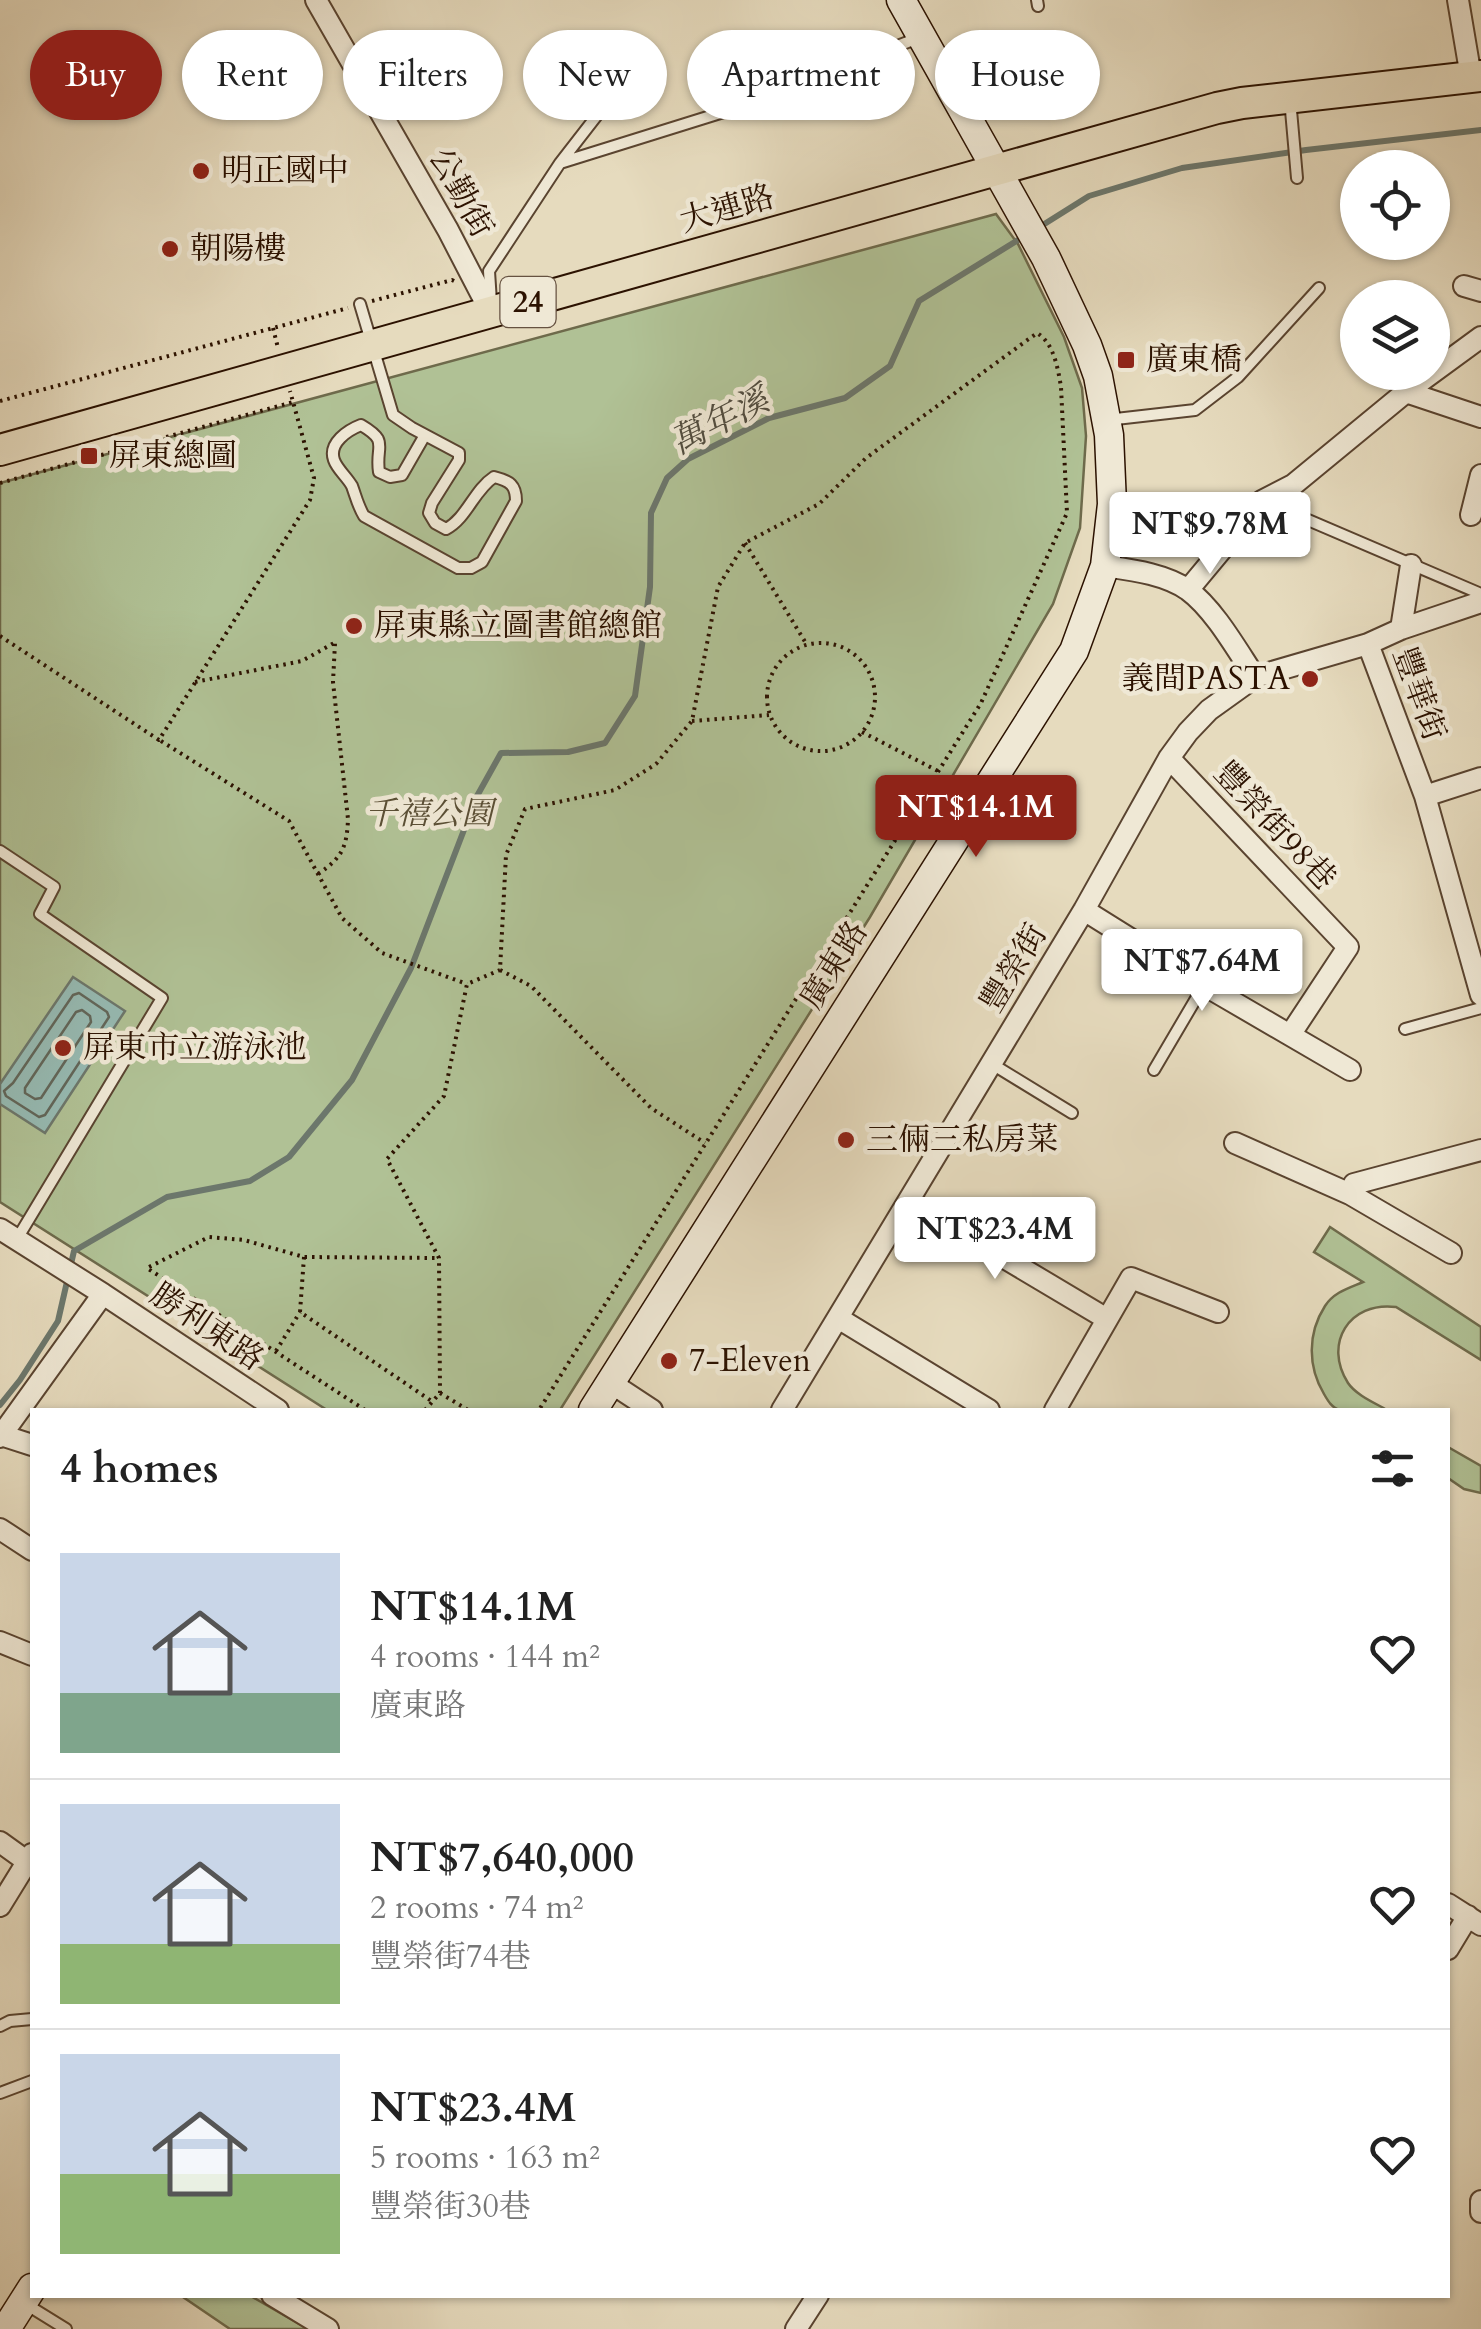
<!DOCTYPE html>
<html lang="en">
<head>
<meta charset="utf-8">
<style>
	:root { --surface:#fff; --page:#f2f2f2; --text:#222; --muted:#767676; --line:#e0e0e0; --accent:#8f2418 }
	body { margin:0; font-family:Cardo,"Noto Serif TC",serif; background:var(--page); color:var(--text); height:100vh; display:flex; flex-direction:column; font-size:38px; white-space:nowrap }
	* { box-sizing:border-box; margin:0 }
	p { font-size:32px; color:var(--muted) }
	.icon { flex:none; width:55px; height:55px; fill:none; stroke:currentColor; stroke-width:2; stroke-linecap:round; stroke-linejoin:round }
	.map { position:relative; flex:1; overflow:hidden }
	.sheet { position:absolute; left:30px; top:1408px; width:1420px; height:890px; display:flex; flex-direction:column; background:var(--surface); border-radius:0px; box-shadow:0 2px 8px #0004 }
	.sheet>* { flex:none }
	.banner { position:absolute; left:30px; top:30px; width:1422px; height:90px; display:flex; gap:20px }
	.controls { position:absolute; left:1340px; top:150px; display:grid; gap:20px }
	.controls a { display:grid; place-items:center; width:110px; height:110px; border-radius:50%; background:var(--surface); box-shadow:0 2px 8px #0004; font-size:50px }
	.price { position:absolute; translate:-50% -85px; padding:0 22px; border-radius:10px; background:#fff; color:#222; font-size:32px; line-height:65px; filter:drop-shadow(0 2px 5px #0008) }
	.price::after { content:''; position:absolute; left:50%; top:60px; width:30px; height:22px; margin-left:-15px; background:inherit; clip-path:polygon(0 0,100% 0,50% 100%) }
	.price.selected { background:var(--accent); color:#fff }
	ul { padding:0; list-style:none }
	li { display:flex; align-items:center; gap:30px; height:250px; padding:0 30px }
	li+li { border-top:2px solid var(--line) }
	li span { display:grid; place-items:center; flex:none; width:280px; height:200px; border-radius:0px; color:#555 }
	li>.icon { margin-inline-start:auto }
	span .icon { width:120px; height:120px; fill:#fffc; stroke-width:1 }
	li b { font-size:42px }
	h2 { display:flex; justify-content:space-between; align-items:center; height:120px; padding:0 30px; font-size:42px }
	.chip { padding:0 35px; border-radius:45px; background:var(--surface); box-shadow:0 2px 8px #0004; font-size:35px; line-height:90px }
	.chip.selected { background:var(--accent); color:#fff }
	.map>svg:first-child { display:block }
</style>
</head>
<body>
<div class="map">
<svg width="1481" height="2329" viewBox="0 0 1481 2329">
	<rect width="100%" height="100%" fill="#e6dbbe"/>
	<filter id="stains"><feTurbulence type="fractalNoise" baseFrequency=".002" numOctaves="4"/><feColorMatrix values="0 0 0 0 .2 0 0 0 0 .09 0 0 0 0 .02 0 0 0 .5 -.17"/></filter>
	<radialGradient id="worn" r=".72"><stop offset=".6" stop-color="#630" stop-opacity="0"/><stop offset="1" stop-color="#630" stop-opacity=".3"/></radialGradient>
	<path fill="#b0c195" stroke="#6e6a4b" stroke-width="2.5" d="M 996,214 L 1018,244 L 1064,337 L 1082,388 L 1086,436 L 1080,528 L 1053,604 L 870,917 L 560,1410 L 327,1410 L 0,1202 L 0,483 Z
		M 1330,1227 L 1481,1327 L 1481,1360 L 1396,1307 C 1349,1301 1323,1344 1348,1383 C 1356,1395 1375,1403 1387,1410 C 1373,1410 1354,1414 1340,1410 C 1332,1408 1328,1401 1324,1394 C 1308,1367 1307,1334 1325,1306 C 1334,1292 1349,1288 1363,1282 L 1314,1252 Z
		M 1448,1447 L 1481,1466 L 1481,1493 L 1464,1489 L 1448,1478 Z
		M 180,2295 L 249,2295 L 308,2329 L 230,2329 Z"/>
	<path fill="#96bbb4" stroke="#6c776c" stroke-width="2.5" d="M 73,977 L 125,1011 L 45,1133 L 0,1104 L 0,1084 Z"/>
	<g fill="none" stroke-linecap="round" stroke-linejoin="round">
		<path stroke="#61665a" stroke-width="2.5" d="M 79,993 L 107,1012 L 109,1017 L 45,1115 L 39,1117 L 6,1096 L 4,1091 L 13,1083 L 73,995 Z
			M 82,1010 L 90,1016 L 91,1022 L 41,1098 L 35,1099 L 25,1093 L 25,1088 L 76,1012 Z"/>
		<path stroke="#6c776c" stroke-width="6" d="M 1038,228 L 1089,196 L 1182,168 L 1306,150 L 1481,130
			M 0,1405 L 20,1380 L 58,1321 L 74,1251 L 167,1197 L 250,1181 L 289,1157 L 352,1080 L 411,968 L 477,796 L 501,753 L 568,752 L 605,743 L 635,696 L 650,587 L 651,513 L 667,478 L 688,459 L 769,418 L 845,398 L 890,366 L 919,301 L 1023,237"/>
		<g stroke="#5a4430" stroke-width="14">
			<path id="lane" d="M 1037,0 L 1038,6
				M 1290,99 L 1297,178
				M 560,163 L 746,105 L 918,38
				M 491,302 L 489,271 L 560,163 L 626,78
				M 360,304 L 393,415 L 412,428 L 459,453 L 459,460 L 432,503 L 429,513 L 435,523 L 446,529 C 467,518 474,490 494,477 C 510,481 516,485 516,501 L 482,562 L 471,568 L 458,568 L 364,516 C 358,506 356,497 352,486 C 347,477 337,469 334,460 C 328,443 348,430 361,425 C 390,442 375,445 379,472 L 390,477 L 402,475 L 425,435
				M 1107,420 L 1195,410 L 1238,377 L 1319,288
				M 1266,502 L 1481,594
				M 0,851 L 54,887 L 40,914 L 162,998 L 17,1239
				M 1405,1029 L 1481,1008
				M 992,1064 L 1072,1113
				M 1154,1070 L 1204,985
				M 0,2026 L 10,2021 L 32,2019
				M 0,2093 L 32,2081
				M 24,2303 L 66,2329"/>
		</g>
		<g stroke="#5a4430" stroke-width="24">
			<path id="street" d="M 316,0 L 448,230 L 491,313
				M 1458,0 L 1471,77
				M 1464,286 L 1481,291
				M 1406,392 L 1481,417
				M 1471,515 L 1481,475
				M 1105,566 C 1132,570 1165,574 1188,590 C 1214,609 1237,650 1255,677
				M 1188,590 L 1262,501 L 1293,485 L 1406,392 L 1481,337
				M 1401,629 L 1411,565
				M 1368,644 L 1425,796 L 1481,995
				M 1169,758 L 1348,947 L 1290,1035
				M 1425,796 L 1481,778
				M 1084,910 L 1204,985 L 1350,1070
				M 1235,1143 L 1350,1194 L 1354,1184 L 1481,1150
				M 1350,1194 L 1451,1253
				M 909,1201 L 1107,1319
				M 0,1229 L 103,1294 L 278,1410
				M 838,1318 L 989,1410
				M 611,1383 L 652,1410
				M 782,1410 L 1084,910 L 1169,758 L 1188,732 L 1209,710 L 1255,677 L 1368,644 L 1401,629 L 1481,602
				M 1055,1410 L 1131,1278 L 1218,1312
				M 1,1435 L 32,1445
				M 0,1437 L 103,1294
				M 0,1529 L 32,1550
				M 0,1642 L 32,1655
				M 0,1842 L 32,1865
				M 1448,1904 L 1481,1925
				M 0,1906 L 32,1854
				M 1448,1949 L 1468,1916
				M 1481,2201 L 1481,2212
				M 272,2295 L 328,2329
				M 796,2329 L 818,2295"/>
		</g>
		<g stroke="#2c1201" stroke-width="31">
			<path id="secondary" d="M 593,1410 L 1074,651 L 1105,566 L 1112,504 L 1109,435 L 1098,376 L 1087,345 L 1046,258 L 901,0
				M 6,2329 L 32,2288"/>
		</g>
		<g stroke="#2c1201" stroke-width="34">
			<path id="primary" d="M 0,450 L 1217,108 L 1242,103 L 1481,76"/>
		</g>
		<path stroke="#2c1201" stroke-width="4" stroke-dasharray="2.5 5" stroke-linecap="butt" d="M 372,301 L 452,280 L 454,281
			M 273,328 L 278,348
			M 0,401 L 348,308
			M 0,483 L 293,402
			M 745,543 L 807,645
			M 0,636 L 159,740 L 310,500 L 314,478 L 290,391
			M767 697a54 54 0 1 1 108 0a54 54 0 1 1-108 0Z
			M 195,682 L 302,661 L 334,643
			M 692,721 L 769,715
			M 862,732 L 938,771
			M 161,741 L 289,821 L 342,918 L 382,953 L 467,984
			M 318,874 C 342,858 347,847 348,819 L 333,682 L 335,643
			M 500,970 L 531,986 L 651,1108 L 705,1143
			M 304,1257 L 300,1312 L 433,1402
			M 276,1351 L 300,1312
			M 440,1393 L 468,1410
			M 365,1410 L 147,1268 L 209,1237 L 244,1240 L 304,1257 L 439,1258
			M 425,1410 L 440,1393 L 439,1258 L 387,1159 L 444,1096 L 467,984 L 500,970 L 506,855 L 525,809 L 615,790 L 656,764 L 692,721 L 718,587 L 745,543 L 819,504 L 866,458 L 1037,333 C 1054,343 1058,369 1061,387 L 1067,513 L 981,703 L 539,1410"/>
		<use href="#lane" stroke="#efe8d5" stroke-width="10"/>
		<use href="#street" stroke="#efe8d5" stroke-width="20"/>
		<use href="#secondary" stroke="#efe8d5" stroke-width="28"/>
		<use href="#primary" stroke="#e6dbbe" stroke-width="30"/>
	</g>
	<g fill="#8f2418" stroke="#efe8d5" stroke-width="4">
		<circle cx="201" cy="171" r="10"/>
		<circle cx="170" cy="249" r="10"/>
		<rect x="1116" y="350" width="20" height="20" rx="5"/>
		<rect x="79" y="446" width="20" height="20" rx="5"/>
		<circle cx="354" cy="626" r="10"/>
		<circle cx="1310" cy="679" r="10"/>
		<circle cx="63" cy="1048" r="10"/>
		<circle cx="846" cy="1140" r="10"/>
		<circle cx="669" cy="1361" r="10"/>
	</g>
	<g text-anchor="middle" dominant-baseline="central" stroke-width="9" stroke-linejoin="round" paint-order="stroke">
		<rect fill="#efe8d5" stroke="#665241" stroke-width="2.5" x="500.5" y="277" width="55" height="50" rx="8"/>
		<g font-size="30" font-weight="bold" fill="#2c1201">
			<text x="528" y="302">24</text>
		</g>
		<g font-size="32" fill="#2c1201" stroke="#efe8d5" text-anchor="start">
			<text x="221" y="171">明正國中</text>
			<text x="190" y="249">朝陽樓</text>
			<text x="1146" y="360">廣東橋</text>
			<text x="109" y="456">屏東總圖</text>
			<text x="374" y="626">屏東縣立圖書館總館</text>
			<text x="1290" y="679" text-anchor="end">義間PASTA</text>
			<text x="83" y="1048">屏東市立游泳池</text>
			<text x="866" y="1140">三倆三私房菜</text>
			<text x="689" y="1361">7-Eleven</text>
		</g>
		<g font-size="32" fill="#2c1201" stroke="#efe8d5">
			<text transform="translate(461 193) rotate(61)">公勤街</text>
			<text transform="translate(727 209) rotate(-16)">大連路</text>
			<text transform="translate(1419 694) rotate(70)">豐華街</text>
			<text transform="translate(1275 826) rotate(47)">豐榮街98巷</text>
			<text transform="translate(834 965) rotate(-58)">廣東路</text>
			<text transform="translate(1014 968) rotate(-59)">豐榮街</text>
			<text transform="translate(207 1327) rotate(34)">勝利東路</text>
		</g>
		<g font-size="32" font-style="italic" fill="#5a4f35" stroke="#efe8d5">
			<text x="429" y="814">千禧公園</text>
		</g>
		<g font-size="35" font-style="italic" fill="#514d40" stroke="#efe8d5">
			<text transform="translate(720 421) rotate(-27)">萬年溪</text>
		</g>
	</g>
	<rect width="100%" height="100%" filter="url(#stains)"/>
	<rect width="100%" height="100%" fill="url(#worn)"/>
</svg>
<div class="controls">
<a><svg class="icon" aria-label="locate" viewBox="0 0 24 24"><circle cx="12" cy="12" r="6"/><path d="M12 2v4M12 18v4M2 12h4M18 12h4"/></svg></a>
<a><svg class="icon" aria-label="layers" viewBox="0 0 24 24"><path d="M12 4l9 5-9 5-9-5zM3 14l9 5 9-5"/></svg></a>
</div>
<b class="price" style="left:1210px;top:577px">NT$9.78M</b>
<b class="price selected" style="left:976px;top:860px">NT$14.1M</b>
<b class="price" style="left:1202px;top:1014px">NT$7.64M</b>
<b class="price" style="left:995px;top:1282px">NT$23.4M</b>
<div class="banner">
<a class="chip selected">Buy</a>
<a class="chip">Rent</a>
<a class="chip">Filters</a>
<a class="chip">New</a>
<a class="chip">Apartment</a>
<a class="chip">House</a>
</div>
<section class="sheet">
<h2>4 homes<svg class="icon" aria-label="filters" viewBox="0 0 24 24"><path d="M4 7h16M4 17h16"/><circle cx="9" cy="7" r="2"/><circle cx="15" cy="17" r="2"/></svg></h2>
<ul>
<li><span style="background:linear-gradient(#c9d6e8 70%,#7fa58c 0)"><svg class="icon" aria-label="home" viewBox="0 0 24 24"><path d="M3 11l9-7 9 7M6 9v11h12V9"/></svg></span><div><b>NT$14.1M</b><p>4 rooms · 144 m²</p><p>廣東路</p></div><svg class="icon" aria-label="heart" viewBox="0 0 24 24"><path d="M12 20l-8-8c-3-5 5-10 8-4 3-6 11-1 8 4z"/></svg></li>
<li><span style="background:linear-gradient(#c9d6e8 70%,#8fb573 0)"><svg class="icon" aria-label="home" viewBox="0 0 24 24"><path d="M3 11l9-7 9 7M6 9v11h12V9"/></svg></span><div><b>NT$7,640,000</b><p>2 rooms · 74 m²</p><p>豐榮街74巷</p></div><svg class="icon" aria-label="heart" viewBox="0 0 24 24"><path d="M12 20l-8-8c-3-5 5-10 8-4 3-6 11-1 8 4z"/></svg></li>
<li><span style="background:linear-gradient(#c9d6e8 60%,#8fb573 0)"><svg class="icon" aria-label="home" viewBox="0 0 24 24"><path d="M3 11l9-7 9 7M6 9v11h12V9"/></svg></span><div><b>NT$23.4M</b><p>5 rooms · 163 m²</p><p>豐榮街30巷</p></div><svg class="icon" aria-label="heart" viewBox="0 0 24 24"><path d="M12 20l-8-8c-3-5 5-10 8-4 3-6 11-1 8 4z"/></svg></li>
</ul>
</section>
</div>
</body>
</html>
